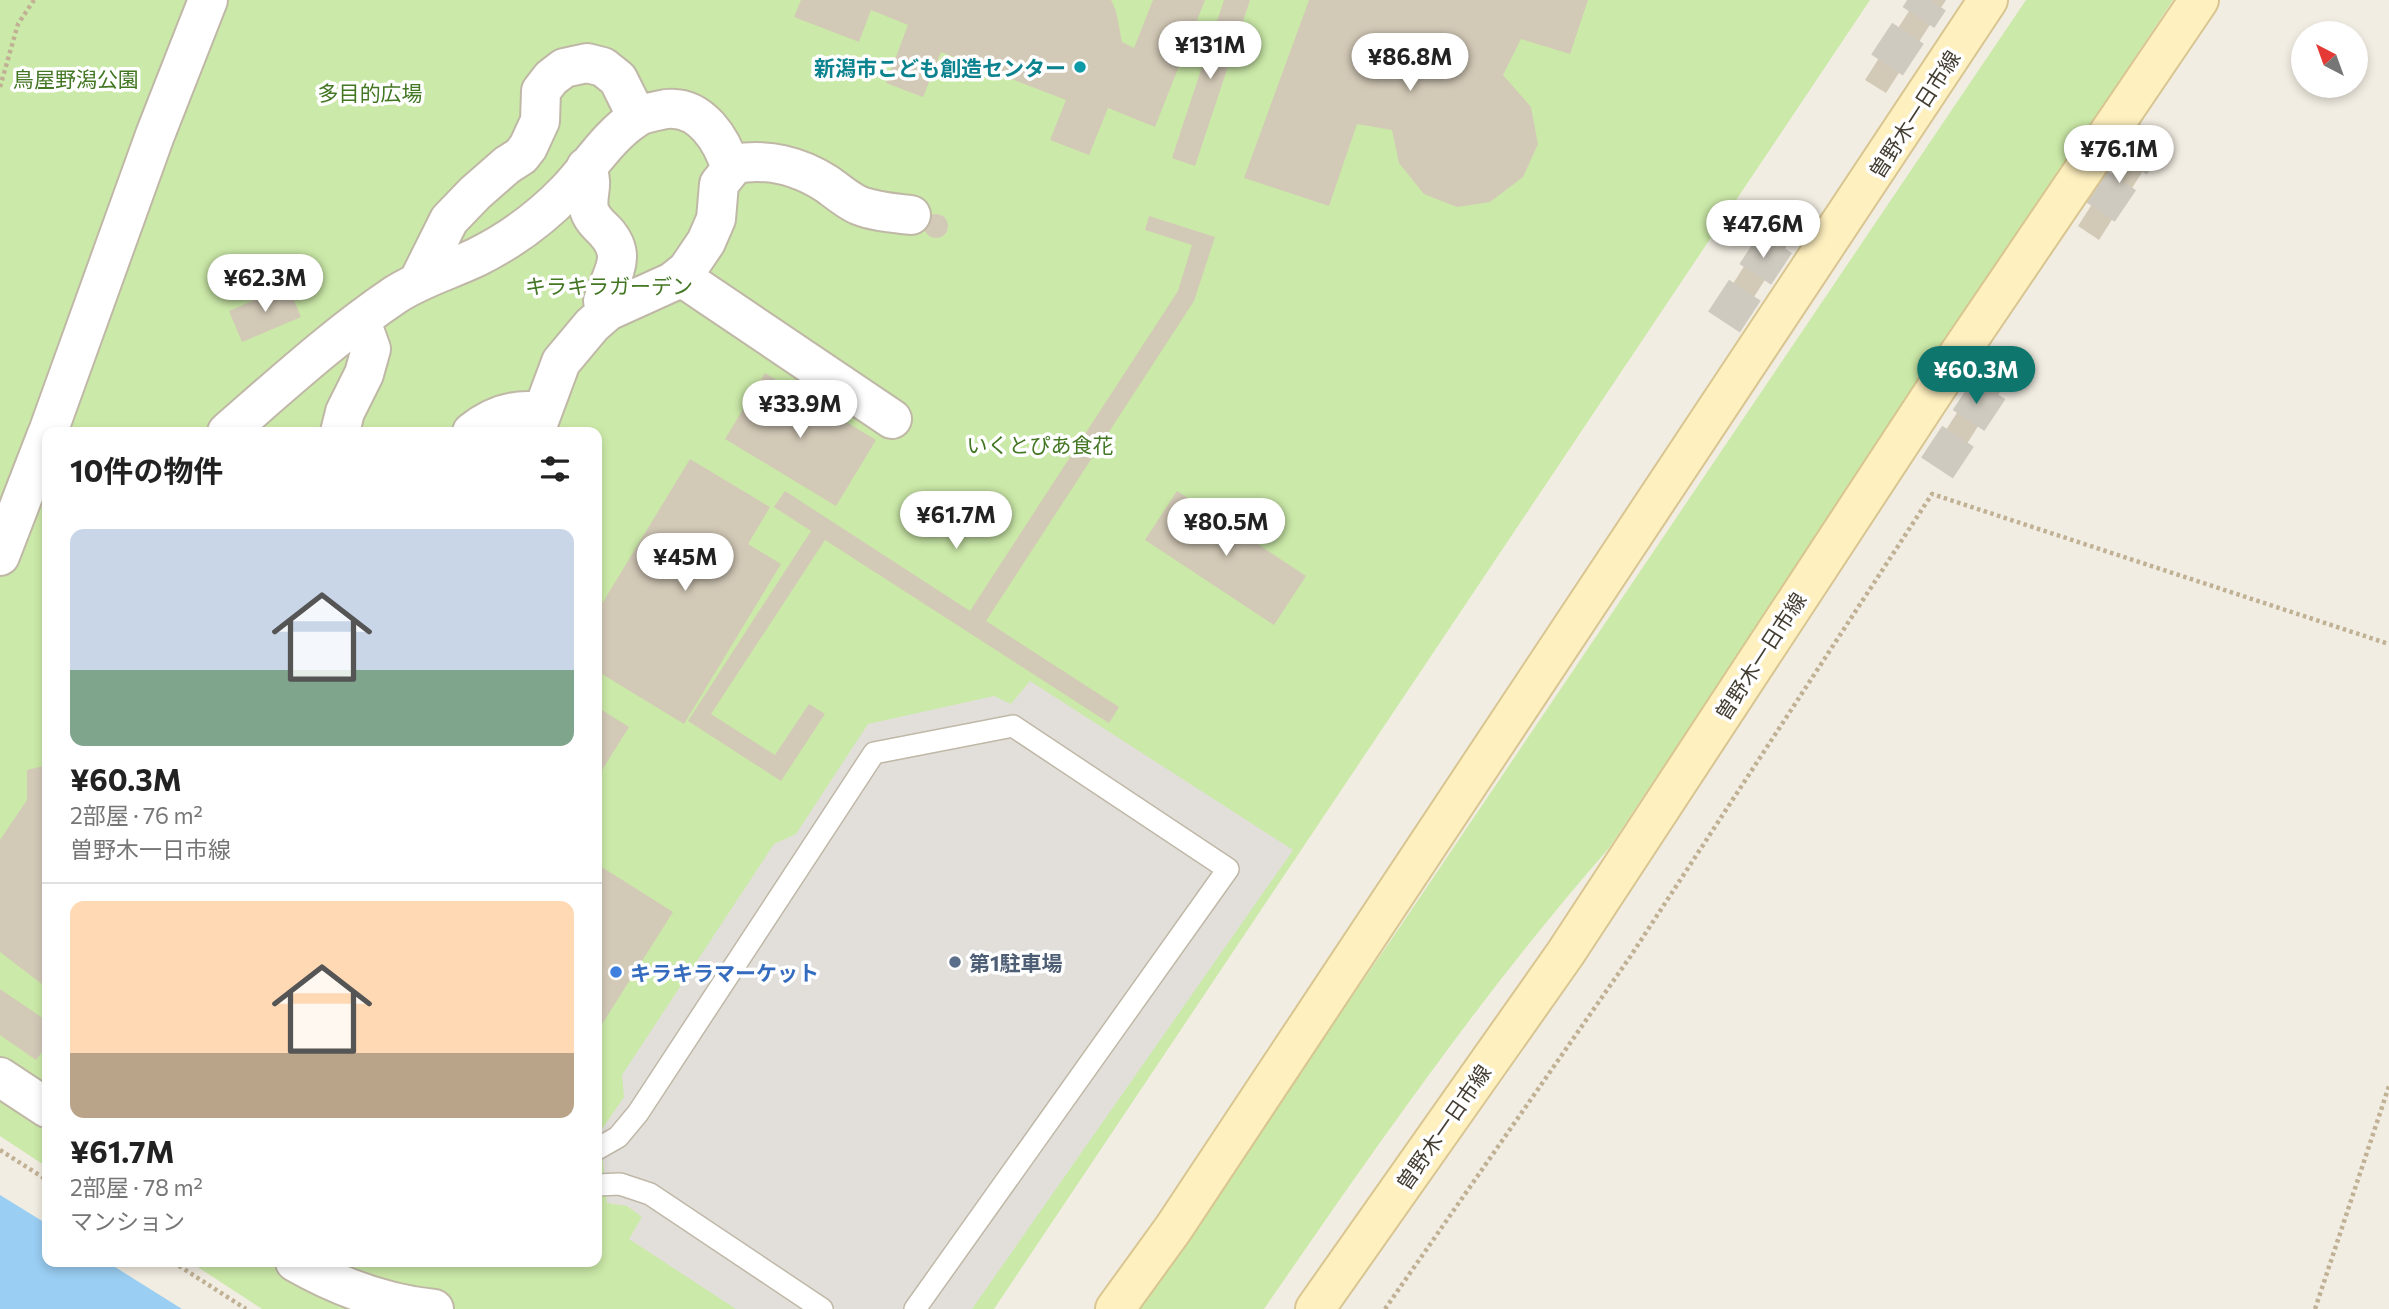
<!DOCTYPE html>
<html lang="ja">
<head>
<meta charset="utf-8">
<style>
	:root { --surface:#fff; --page:#f2f2f2; --text:#222; --muted:#767676; --line:#e0e0e0; --accent:#0f766e }
	body { margin:0; font-family:Commissioner,"Noto Sans JP",sans-serif; background:var(--page); color:var(--text); height:100vh; display:flex; flex-direction:column; font-size:26px; white-space:nowrap }
	* { box-sizing:border-box; margin:0 }
	p { font-size:23px; color:var(--muted) }
	.icon { flex:none; width:38px; height:38px; fill:none; stroke:currentColor; stroke-width:2; stroke-linecap:round; stroke-linejoin:round }
	.map { position:relative; flex:1; overflow:hidden }
	.drawer { position:absolute; left:42px; top:427px; width:560px; height:840px; display:flex; flex-direction:column; background:var(--surface); border-radius:14px; box-shadow:0 4px 10px #0003 }
	.drawer>* { flex:none }
	.needle { width:46px; rotate:319deg }
	.controls { position:absolute; left:2291px; top:21px; display:grid; gap:14px }
	.controls a { display:grid; place-items:center; width:77px; height:77px; border-radius:50%; background:var(--surface); box-shadow:0 4px 10px #0003; font-size:35px }
	.price { position:absolute; translate:-50% -60px; padding:0 16px; border-radius:24px; background:#fff; color:#222; font-size:23px; line-height:46px; filter:drop-shadow(0 2px 4px #0008) }
	.price::after { content:''; position:absolute; left:50%; top:42px; width:21px; height:16px; margin-left:-10px; background:inherit; clip-path:polygon(0 0,100% 0,50% 100%) }
	.price.active { background:var(--accent); color:#fff }
	ul { padding:0; list-style:none }
	li { display:grid; align-content:center; gap:14px; height:371px; padding:0 28px }
	li+li { border-top:2px solid var(--line) }
	li span { display:grid; place-items:center; height:217px; border-radius:14px; color:#555 }
	li>.icon { margin-inline-start:auto }
	span .icon { width:126px; height:126px; fill:#fffc; stroke-width:1 }
	li b { font-size:30px }
	h2 { display:flex; justify-content:space-between; align-items:center; height:84px; padding:0 28px; font-size:30px }
	.map>svg:first-child { display:block }
</style>
</head>
<body>
<div class="map">
<svg width="2389" height="1309" viewBox="0 0 2389 1309">
	<rect width="100%" height="100%" fill="#f2ede2"/>
	<path fill="#cbe9a8" d="M 0,0 L 1870,0 L 994,1309 L 262,1309 L 190,1262 L 597,1262 L 597,432 L 47,432 L 47,1167 L 0,1136 Z
		M 2026,0 L 2173,0 L 1609,848 C 1482,993 1373,1151 1264,1309 L 1138,1309 L 1408,915 Z"/>
	<path fill="#e2dfdb" d="M 1030,681 L 1293,850 L 972,1309 L 736,1309 L 629,1239 L 642,1217 L 627,1206 L 607,1203 L 600,1132 L 624,1097 L 622,1075 L 774,844 L 796,834 L 868,724 L 994,696 L 1011,704 Z"/>
	<path fill="#9acef3" d="M 0,1195 L 47,1224 L 47,1262 L 107,1262 L 182,1309 L 0,1309 Z"/>
	<path fill="#d3c9b7" d="M 801,0 L 1111,0 L 1116,11 L 1122,42 L 1134,48 L 1153,0 L 1205,0 L 1155,127 L 1108,108 L 1089,155 L 1050,140 L 1066,100 L 941,52 L 923,97 L 886,83 L 908,25 L 871,10 L 859,42 L 794,17 Z
		M 1224,0 L 1250,0 L 1195,166 L 1172,158 Z
		M 1309,0 L 1588,0 L 1570,54 L 1521,39 L 1503,75 L 1531,107 L 1538,144 L 1523,177 L 1490,202 L 1457,207 L 1424,194 L 1399,163 L 1392,130 L 1357,124 L 1329,206 L 1244,178 Z
		M 1916,0 L 1946,0 L 1886,93 L 1865,80 Z
		M 2139,131 L 2160,144 L 2099,240 L 2078,226 Z
		M 1783,205 L 1804,219 L 1743,314 L 1722,301 Z
		M924 226a12 12 0 1 1 24 0a12 12 0 1 1-24 0Z
		M 1149,216 L 1215,237 L 1194,301 L 986,621 L 1119,707 L 1109,723 L 825,540 L 711,714 L 775,755 L 809,704 L 825,714 L 781,781 L 688,721 L 811,531 L 774,507 L 785,491 L 970,611 L 1178,291 L 1192,245 L 1145,230 Z
		M 288,286 L 301,317 L 242,342 L 229,311 Z
		M 1996,352 L 2017,365 L 1956,461 L 1935,447 Z
		M 765,373 L 876,440 L 836,506 L 725,439 Z
		M 690,459 L 770,507 L 748,544 L 781,564 L 684,724 L 597,671 L 597,612 Z
		M 1177,491 L 1306,576 L 1274,625 L 1145,540 Z
		M 597,707 L 629,727 L 597,778 Z
		M 47,765 L 47,988 L 0,952 L 0,840 L 27,800 L 27,770 Z
		M 597,864 L 673,912 L 597,1032 Z
		M 0,989 L 47,1021 L 47,1045 L 36,1060 L 0,1035 Z"/>
	<g fill="none" stroke-linecap="round" stroke-linejoin="round">
		<path stroke="#cfcabf" stroke-width="38" stroke-dasharray="38 19" stroke-linecap="butt" d="M 1887,65 L 1930,0
			M 2099,211 L 2159,123
			M 1724,322 L 1791,220
			M 1937,468 L 2004,367"/>
		<g stroke="#c0b8a7" stroke-width="24">
			<path id="lane" d="M 597,1149 L 618,1137 L 638,1113 L 874,753 L 1013,726 L 1228,869 L 915,1309
				M 597,1185 L 620,1184 L 650,1194 L 822,1309"/>
		</g>
		<g stroke="#c0b8a7" stroke-width="42">
			<path id="street" d="M 586,167 C 595,186 586,193 589,209 C 591,218 599,225 605,231 C 629,257 611,273 603,301 L 608,311
				M 680,276 L 892,419
				M 418,282 L 449,220 L 475,193 L 507,165 L 521,156 L 528,147 L 540,121 L 541,91 L 551,78 L 564,68 L 587,63 L 603,67 L 618,79 L 637,117
				M 48,432 L 155,135 L 208,0
				M 227,432 C 280,386 337,334 395,295 C 421,278 450,270 477,257 C 509,241 542,217 567,191 C 589,168 608,136 636,118 C 643,113 657,111 666,109 C 701,105 722,140 731,169
				M 340,432 L 345,412 L 364,374 L 371,349 L 361,321
				M 472,432 C 492,416 515,408 541,412
				M 535,432 L 561,362 L 592,325 L 608,311 L 672,282 L 687,270 L 706,242 L 716,219 L 719,184 L 735,164 C 767,158 799,166 827,184 C 837,191 847,200 858,205 C 875,212 894,213 911,215
				M 0,556 L 47,434
				M 0,1077 L 47,1108
				M 295,1262 C 337,1286 386,1304 434,1309"/>
		</g>
		<g stroke="#d8c591" stroke-width="42">
			<path id="secondary" d="M 1115,1309 L 1173,1229 L 1988,0
				M 1315,1309 L 1565,954 L 1952,364 L 2199,0"/>
		</g>
		<path stroke="#c0b195" stroke-width="4.5" stroke-dasharray="3.5 3.5" stroke-linecap="butt" d="M 0,87 L 18,24 L 34,0
			M 0,1150 L 47,1180
			M 173,1262 L 246,1309
			M 1385,1309 L 1630,957 L 1932,494 L 2389,644
			M 2315,1309 L 2389,1086"/>
		<use href="#lane" stroke="#fff" stroke-width="21"/>
		<use href="#street" stroke="#fff" stroke-width="38"/>
		<use href="#secondary" stroke="#fff0bf" stroke-width="38"/>
	</g>
	<circle fill="#0f9aa8" stroke="#fff" stroke-width="2.5" cx="1080" cy="67" r="7"/>
	<circle fill="#5c6f8a" stroke="#fff" stroke-width="2.5" cx="955" cy="962" r="7"/>
	<circle fill="#3f7fe0" stroke="#fff" stroke-width="2.5" cx="616" cy="972" r="7"/>
	<g text-anchor="middle" dominant-baseline="central" stroke-width="7" stroke-linejoin="round" paint-order="stroke">
		<g font-size="21" font-weight="bold" fill="#0d838f" stroke="#fff" text-anchor="end">
			<text x="1066" y="67">新潟市こども創造センター</text>
		</g>
		<g font-size="21" fill="#437724" stroke="#fff">
			<text x="76" y="78">鳥屋野潟公園</text>
			<text x="370" y="92">多目的広場</text>
			<text x="609" y="285">キラキラガーデン</text>
			<text x="1040" y="444">いくとぴあ食花</text>
		</g>
		<g font-size="21" fill="#433d32" stroke="#fff">
			<text transform="translate(1914 114) rotate(-57)">曽野木一日市線</text>
			<text transform="translate(1760 656) rotate(-57)">曽野木一日市線</text>
			<text transform="translate(1443 1127) rotate(-55)">曽野木一日市線</text>
		</g>
		<g font-size="21" font-weight="bold" fill="#4e5e75" stroke="#fff" text-anchor="start">
			<text x="969" y="962">第1駐車場</text>
		</g>
		<g font-size="21" font-weight="bold" fill="#366cbe" stroke="#fff" text-anchor="start">
			<text x="630" y="972">キラキラマーケット</text>
		</g>
	</g>
</svg>
<div class="controls">
<a><svg class="needle" viewBox="-14 -14 28 28"><path d="M0-13l5 13h-10z" fill="#e53935"/><path d="M0 13l5-13h-10z" fill="#767676"/></svg></a>
</div>
<b class="price" style="left:1210px;top:81px">¥131M</b>
<b class="price" style="left:1410px;top:93px">¥86.8M</b>
<b class="price" style="left:2119px;top:185px">¥76.1M</b>
<b class="price" style="left:1763px;top:260px">¥47.6M</b>
<b class="price" style="left:265px;top:314px">¥62.3M</b>
<b class="price active" style="left:1976px;top:406px">¥60.3M</b>
<b class="price" style="left:800px;top:440px">¥33.9M</b>
<b class="price" style="left:956px;top:551px">¥61.7M</b>
<b class="price" style="left:1226px;top:558px">¥80.5M</b>
<b class="price" style="left:685px;top:593px">¥45M</b>
<section class="drawer">
<h2>10件の物件<svg class="icon" aria-label="filters" viewBox="0 0 24 24"><path d="M4 7h16M4 17h16"/><circle cx="9" cy="7" r="2"/><circle cx="15" cy="17" r="2"/></svg></h2>
<ul>
<li><span style="background:linear-gradient(#c9d6e8 65%,#7fa58c 0)"><svg class="icon" aria-label="home" viewBox="0 0 24 24"><path d="M3 11l9-7 9 7M6 9v11h12V9"/></svg></span><div><b>¥60.3M</b><p>2部屋 · 76 m²</p><p>曽野木一日市線</p></div></li>
<li><span style="background:linear-gradient(#ffd9b3 70%,#b9a48a 0)"><svg class="icon" aria-label="home" viewBox="0 0 24 24"><path d="M3 11l9-7 9 7M6 9v11h12V9"/></svg></span><div><b>¥61.7M</b><p>2部屋 · 78 m²</p><p>マンション</p></div></li>
</ul>
</section>
</div>
</body>
</html>
